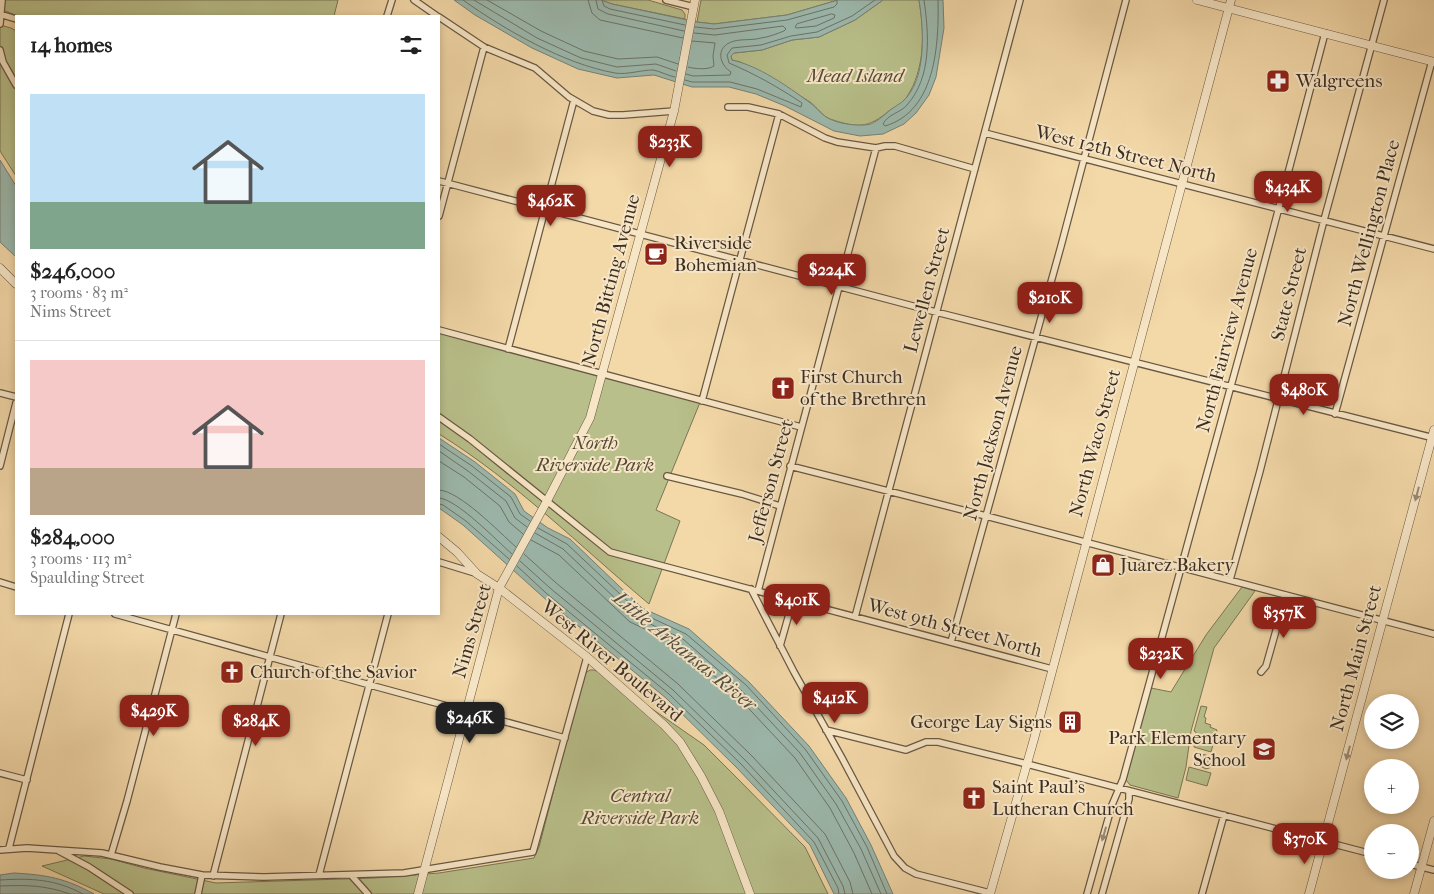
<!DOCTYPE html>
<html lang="en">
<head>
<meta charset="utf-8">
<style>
	:root { --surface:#fff; --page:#f2f2f2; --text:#222; --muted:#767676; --line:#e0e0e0; --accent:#8f2418 }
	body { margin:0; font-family:"IM FELL French Canon",serif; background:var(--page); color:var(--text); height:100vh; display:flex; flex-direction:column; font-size:19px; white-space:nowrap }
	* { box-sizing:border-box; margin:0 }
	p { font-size:16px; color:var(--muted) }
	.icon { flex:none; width:28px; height:28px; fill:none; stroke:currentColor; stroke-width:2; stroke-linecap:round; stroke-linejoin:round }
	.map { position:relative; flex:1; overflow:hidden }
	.drawer { position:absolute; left:15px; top:15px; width:425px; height:600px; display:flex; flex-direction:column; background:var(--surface); border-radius:0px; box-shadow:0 2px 8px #0003 }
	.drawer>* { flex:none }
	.fabs { position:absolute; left:1364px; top:694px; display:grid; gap:10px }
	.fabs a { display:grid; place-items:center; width:55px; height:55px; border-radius:50%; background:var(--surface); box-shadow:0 2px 8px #0003; font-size:25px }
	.price { position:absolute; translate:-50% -42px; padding:0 11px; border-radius:10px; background:var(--accent); color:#fff; font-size:16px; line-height:32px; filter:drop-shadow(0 1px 2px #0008) }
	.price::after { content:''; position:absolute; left:50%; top:30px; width:15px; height:11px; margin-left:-8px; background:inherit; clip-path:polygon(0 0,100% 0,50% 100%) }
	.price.active { background:#222; color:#fff }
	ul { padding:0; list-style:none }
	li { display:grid; align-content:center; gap:10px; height:265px; padding:0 15px }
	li+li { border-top:1px solid var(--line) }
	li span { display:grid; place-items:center; height:155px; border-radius:0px; color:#555 }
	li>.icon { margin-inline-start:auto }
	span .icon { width:90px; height:90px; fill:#fffc; stroke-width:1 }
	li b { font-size:21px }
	h2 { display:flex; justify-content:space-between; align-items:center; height:60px; padding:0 15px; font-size:21px }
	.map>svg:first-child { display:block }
</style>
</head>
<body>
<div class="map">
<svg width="1434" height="894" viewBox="0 0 1434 894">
	<rect width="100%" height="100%" fill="#f3d8a8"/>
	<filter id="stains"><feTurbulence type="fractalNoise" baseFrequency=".004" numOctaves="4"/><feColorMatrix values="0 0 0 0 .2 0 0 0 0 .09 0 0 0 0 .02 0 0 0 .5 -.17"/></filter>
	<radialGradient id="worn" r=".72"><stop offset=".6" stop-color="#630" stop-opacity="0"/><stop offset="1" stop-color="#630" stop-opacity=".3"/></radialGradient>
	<path fill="#b8bf8a" stroke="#7a7656" d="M 0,0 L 338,0 L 334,16 L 18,16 L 0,9 Z
		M 601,0 L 648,0 L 682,10 L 685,14 L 685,19 L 612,4 Z
		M 701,0 L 838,0 L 787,15 L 714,24 L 697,22 Z
		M 883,0 L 919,0 C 924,30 925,58 913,86 C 910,91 907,98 903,102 C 899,106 894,107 890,110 C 868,129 857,128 830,119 C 822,116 817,107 810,102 C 788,87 763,75 740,62 L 732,60 L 731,56 L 734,53 L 762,50 L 792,40 L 819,37 L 855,20 Z
		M 0,25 L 11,28 L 16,31 L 16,176 L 0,151 Z
		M 439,331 L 701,400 L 656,510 L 680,521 L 649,604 C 581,547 515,481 439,434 Z
		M 1242,587 L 1255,591 L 1214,648 L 1191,731 L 1186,767 L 1178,798 L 1130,785 L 1126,780 L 1151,688 L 1171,692 L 1206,635 Z
		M 590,670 L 594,670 L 599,672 L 704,745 L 735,776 L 805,847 L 828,894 L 104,894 L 42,866 L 84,856 L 111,859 L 144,868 L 216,883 L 374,878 L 439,873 L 534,858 L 539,847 L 584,674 Z
		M 1201,706 L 1207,707 L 1204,717 L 1206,718 L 1205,723 L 1211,725 L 1210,727 L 1217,730 L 1211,752 L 1194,747 L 1196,732 L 1194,731 Z
		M 1199,754 L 1206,755 L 1214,760 L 1212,767 L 1206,769 L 1196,764 Z
		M 1189,767 L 1211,773 L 1207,786 L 1186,780 Z"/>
	<path fill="#9cb9ae" stroke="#768176" d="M 454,0 L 601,0 L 612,4 L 697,22 L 714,24 L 787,15 L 838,0 L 883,0 L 855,20 L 819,37 L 792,40 L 762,50 L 734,53 L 731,56 L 732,60 C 759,66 787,86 809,102 C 815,106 820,113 826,117 C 837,124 859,127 871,124 C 881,120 887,111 896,106 C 928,89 924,30 919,0 L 943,0 L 944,28 L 936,77 L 929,95 L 916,113 L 904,124 L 883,134 L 860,136 L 834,131 L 785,106 L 756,94 L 729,87 L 692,87 L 654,75 L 617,78 L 578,69 L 532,48 L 475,15 Z
		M 0,160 L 16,186 L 16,257 L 0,242 Z
		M 439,438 L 475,462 L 515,494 L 524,511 L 548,528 L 570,539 L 642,608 L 689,629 L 749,682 L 809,746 L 846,798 L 871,845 L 893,894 L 834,894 L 810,845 L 737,768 L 666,698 L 543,597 L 463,525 L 439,508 Z
		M 14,873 C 47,875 65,878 94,894 L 0,894 L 0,875 Z"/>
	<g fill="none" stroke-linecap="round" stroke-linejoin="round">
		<path stroke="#6c7368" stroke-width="1" d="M 463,0 C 505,30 564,64 615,73 C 627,75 641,70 653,70 C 660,71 668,76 675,77
			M 474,0 L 537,38 L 581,58 L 617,67 L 656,64 L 676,71
			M 487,0 L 541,31 L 584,51 L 618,59 L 657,57 L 678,64
			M 588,0 L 592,13 L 600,20 L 683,38
			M 596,0 L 598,9 L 608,14 L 684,31
			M 602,0 L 604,6 L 610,9 L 685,25
			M 924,0 C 929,34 932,77 907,105 C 900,113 888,114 883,124 L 885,126 C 936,111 939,44 938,0
			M 832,14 L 835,15 L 834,18 L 816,26 L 797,28 L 795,27 L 797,24 Z
			M 695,27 L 714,29 L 787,20 L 834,7 L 837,4 L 837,0
			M 688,67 C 695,69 708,70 714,66 L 713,56 L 715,43 L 692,41
			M 686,74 L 693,76 L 730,75 L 731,72 C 721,66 715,50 729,43 C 738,38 751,41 761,38 C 769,37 776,34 784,31 L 786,29 L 783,26 L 715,35 L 694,33
			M 685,80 L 692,82 L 730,82 L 757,89 L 801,107 L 802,103 C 778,87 755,74 729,63 L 727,55 L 732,48 L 761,45 L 791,36 L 817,32 L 852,16 L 875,0
			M 439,444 L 472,466 L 511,497 L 520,514 L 530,521
			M 439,451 L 468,471 L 506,501 L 515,518 L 527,527
			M 439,461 L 464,477 L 500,506 L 509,522 L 523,534
			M 439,490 C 460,491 499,532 516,547
			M 439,498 C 457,499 497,541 512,554
			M 439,504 L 443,505 L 466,521 L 509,559
			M 538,528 L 567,544 L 639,612 L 686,634 L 746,685 L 805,749 L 842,801 L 867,847 L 887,894
			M 535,533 L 563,549 L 635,617 L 683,639 L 741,690 L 800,753 L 836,804 L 861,849 L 881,894
			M 531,540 L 559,555 L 630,622 L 679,645 L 736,695 L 795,758 L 830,808 L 854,853 L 872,894
			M 524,554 L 555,582 L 678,684 L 751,755 L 825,834 L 850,882 L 853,894
			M 520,561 L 550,588 L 673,690 L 745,760 L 818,838 L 843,886 L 845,894
			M 517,566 L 546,593 L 669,694 L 741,764 L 814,842 L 838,888 L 839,894
			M 0,880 C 31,878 55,879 83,894
			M 0,886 C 26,885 45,885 70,894"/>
		<g stroke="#6a5844" stroke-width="8">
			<path id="minor" d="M 414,0 L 437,16
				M 666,0 L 694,7
				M 0,14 L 16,19
				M 387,16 L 392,0
				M 439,17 L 484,47 L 535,68 L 569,97 L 593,111 L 609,115 L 623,115 L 674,111
				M 0,24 L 2,0
				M 0,50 L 3,62 L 16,85
				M 728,107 L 748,107 L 779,114 L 825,138 L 837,142 L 876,148 L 885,146 L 895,146 L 975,169
				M 985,133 L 1434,249
				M 439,181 L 928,310 L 1434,438
				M 439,216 L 484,47
				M 439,330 L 801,427
				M 508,349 L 574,100
				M 0,393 L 16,397
				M 702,401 L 779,114
				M 1335,414 L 1432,61
				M 439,417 L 470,439 L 610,552 L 1052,669
				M 0,466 L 16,403
				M 790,466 L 986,516 L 1434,634
				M 667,476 L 742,494 L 780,506
				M 439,562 L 475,573
				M 1230,580 L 1260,471 L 1324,220 L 1384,0
				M 0,582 L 16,587
				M 751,589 L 794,672 L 842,758 L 894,856 L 905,868 L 916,874 L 990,893
				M 758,591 L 876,148
				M 115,614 L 370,685 L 565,738
				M 855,617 L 1020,0
				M 951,642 L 1061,246 L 1126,0
				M 780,646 L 793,600
				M 1261,672 L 1266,666 L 1286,595
				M 826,730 L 906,750 L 926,742 L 938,742 L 1027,764 L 1372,854
				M 0,773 L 27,780
				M 9,848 L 69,614
				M 0,850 L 27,848 L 102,853 L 160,867 L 202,875 L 264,877 L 404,873 L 533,852 L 587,657
				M 59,851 L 89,867 L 130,894
				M 111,855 L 127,801 L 176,614
				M 1410,864 L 1434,870
				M 319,875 L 388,614
				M 351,875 L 368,894
				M 213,876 L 281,614
				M 198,894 L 202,875
				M 1087,894 L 1112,805 L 1123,779 L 1254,302 L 1325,33
				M 1102,894 L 1129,799 L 1129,791
				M 1202,894 L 1224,815"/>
		</g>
		<g stroke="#6a5844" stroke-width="9">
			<path id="tertiary" d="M 1197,0 L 1434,62
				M 0,268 L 16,284
				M 439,537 L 457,552 L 477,574 L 499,588 L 587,657 L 664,725 L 680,742 L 701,776 L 719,811 L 750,894
				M 418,894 L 499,588 L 547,501 L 590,418 L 674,111 L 695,0
				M 990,894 L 1034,739 L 1231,0
				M 1309,894 L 1434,430
				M 1414,894 L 1434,821"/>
		</g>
		<use href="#minor" stroke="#f7e6c6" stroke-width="5.5"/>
		<use href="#tertiary" stroke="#f7e6c6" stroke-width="8"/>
	</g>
	<defs><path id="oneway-solid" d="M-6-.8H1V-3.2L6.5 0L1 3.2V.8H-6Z" transform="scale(1.25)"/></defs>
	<g fill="#9a8a74">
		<use href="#oneway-solid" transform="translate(1417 494) rotate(105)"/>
		<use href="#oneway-solid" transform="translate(1348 753) rotate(105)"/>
		<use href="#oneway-solid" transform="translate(1104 834) rotate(106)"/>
	</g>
	<defs>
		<g id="pharmacy-square" transform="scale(1.25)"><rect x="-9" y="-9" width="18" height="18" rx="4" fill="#8f2418" stroke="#f7e6c6"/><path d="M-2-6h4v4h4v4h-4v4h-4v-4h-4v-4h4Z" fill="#fff"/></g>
		<g id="cafe-square" transform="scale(1.25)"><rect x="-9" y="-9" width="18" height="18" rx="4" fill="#8f2418" stroke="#f7e6c6"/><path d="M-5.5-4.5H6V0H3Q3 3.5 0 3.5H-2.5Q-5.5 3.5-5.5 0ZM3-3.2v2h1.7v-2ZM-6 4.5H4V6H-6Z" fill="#fff"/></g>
		<g id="church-square" transform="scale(1.25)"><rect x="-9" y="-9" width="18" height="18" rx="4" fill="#8f2418" stroke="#f7e6c6"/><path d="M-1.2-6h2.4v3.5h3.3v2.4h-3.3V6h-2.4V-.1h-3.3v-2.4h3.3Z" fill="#fff"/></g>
		<g id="shop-square" transform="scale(1.25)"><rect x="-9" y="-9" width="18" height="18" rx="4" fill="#8f2418" stroke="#f7e6c6"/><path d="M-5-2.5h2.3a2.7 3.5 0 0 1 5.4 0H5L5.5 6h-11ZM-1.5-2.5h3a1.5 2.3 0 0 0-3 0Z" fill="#fff"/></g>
		<g id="building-square" transform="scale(1.25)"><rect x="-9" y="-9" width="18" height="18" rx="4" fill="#8f2418" stroke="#f7e6c6"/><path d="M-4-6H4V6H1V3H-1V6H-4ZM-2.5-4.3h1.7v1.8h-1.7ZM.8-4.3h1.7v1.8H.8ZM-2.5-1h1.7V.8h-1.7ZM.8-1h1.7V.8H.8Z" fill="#fff"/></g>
		<g id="school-square" transform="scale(1.25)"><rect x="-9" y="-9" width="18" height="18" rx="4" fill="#8f2418" stroke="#f7e6c6"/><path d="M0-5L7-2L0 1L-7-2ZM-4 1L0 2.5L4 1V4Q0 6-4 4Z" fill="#fff"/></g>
	</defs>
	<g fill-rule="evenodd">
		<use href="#pharmacy-square" x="1278" y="81"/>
		<use href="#cafe-square" x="656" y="254"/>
		<use href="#church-square" x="783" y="388"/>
		<use href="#shop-square" x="1103" y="565"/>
		<use href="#church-square" x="232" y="672"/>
		<use href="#building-square" x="1070" y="722"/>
		<use href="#school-square" x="1264" y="749"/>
		<use href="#church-square" x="974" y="798"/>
	</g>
	<g text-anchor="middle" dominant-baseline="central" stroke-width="4" stroke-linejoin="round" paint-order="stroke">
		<g font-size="19" font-style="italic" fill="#554a37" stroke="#f7e6c6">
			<text x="855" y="76">Mead Island</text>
			<text x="595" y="443">North<tspan x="595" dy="22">Riverside Park</tspan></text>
			<text x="640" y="796">Central<tspan x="640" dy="22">Riverside Park</tspan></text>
		</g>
		<g font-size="19" fill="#3c2d22" stroke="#f7e6c6" text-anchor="start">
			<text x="1296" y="81">Walgreens</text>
			<text x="674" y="243">Riverside<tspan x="674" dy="22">Bohemian</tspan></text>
			<text x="800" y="377">First Church<tspan x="800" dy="22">of the Brethren</tspan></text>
			<text x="1120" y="565">Juarez Bakery</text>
			<text x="250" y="672">Church of the Savior</text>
			<text x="1052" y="722" text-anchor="end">George Lay Signs</text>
			<text x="1246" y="738" text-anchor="end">Park Elementary<tspan x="1246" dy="22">School</tspan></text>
			<text x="992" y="787">Saint Paul's<tspan x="992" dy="22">Lutheran Church</tspan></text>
		</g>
		<g font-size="19" fill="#3c2d22" stroke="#f7e6c6">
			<text transform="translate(1126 154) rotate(14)">West 12th Street North</text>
			<text transform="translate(1369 233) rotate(-75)">North Wellington Place</text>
			<text transform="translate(611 280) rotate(-75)">North Bitting Avenue</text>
			<text transform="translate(927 290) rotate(-75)">Lewellen Street</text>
			<text transform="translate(1289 294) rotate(-76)">State Street</text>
			<text transform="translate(1227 340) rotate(-75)">North Fairview Avenue</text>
			<text transform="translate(993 433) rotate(-75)">North Jackson Avenue</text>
			<text transform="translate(1095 443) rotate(-75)">North Waco Street</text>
			<text transform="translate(771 481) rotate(-75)">Jefferson Street</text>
			<text transform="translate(955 628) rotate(15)">West 9th Street North</text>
			<text transform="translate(472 631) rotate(-74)">Nims Street</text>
			<text transform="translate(1356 658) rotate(-75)">North Main Street</text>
			<text transform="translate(612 661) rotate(40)">West River Boulevard</text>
		</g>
		<g font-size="20" font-style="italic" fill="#545045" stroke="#f7e6c6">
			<text transform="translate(685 651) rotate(39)">Little Arkansas River</text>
		</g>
	</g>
	<rect width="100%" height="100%" filter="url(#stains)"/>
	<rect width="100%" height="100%" fill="url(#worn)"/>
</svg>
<div class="fabs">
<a><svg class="icon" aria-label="layers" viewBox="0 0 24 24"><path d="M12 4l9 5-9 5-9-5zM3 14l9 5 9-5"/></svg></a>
<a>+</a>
<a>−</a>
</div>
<b class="price" style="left:670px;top:168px">$233K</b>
<b class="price" style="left:1288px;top:213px">$434K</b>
<b class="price" style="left:551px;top:227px">$462K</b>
<b class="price" style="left:832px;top:296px">$224K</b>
<b class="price" style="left:1050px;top:324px">$210K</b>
<b class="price" style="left:1304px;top:416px">$480K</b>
<b class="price" style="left:797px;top:626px">$401K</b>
<b class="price" style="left:1284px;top:639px">$357K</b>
<b class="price" style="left:1161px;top:680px">$232K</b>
<b class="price" style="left:835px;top:724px">$412K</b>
<b class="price" style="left:154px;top:737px">$429K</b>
<b class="price active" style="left:470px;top:744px">$246K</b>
<b class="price" style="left:256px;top:747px">$284K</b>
<b class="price" style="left:1305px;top:865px">$370K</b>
<section class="drawer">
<h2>14 homes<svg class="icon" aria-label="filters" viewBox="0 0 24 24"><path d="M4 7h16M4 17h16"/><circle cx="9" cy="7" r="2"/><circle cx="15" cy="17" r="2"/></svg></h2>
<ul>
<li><span style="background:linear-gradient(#bfe0f5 70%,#7fa58c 0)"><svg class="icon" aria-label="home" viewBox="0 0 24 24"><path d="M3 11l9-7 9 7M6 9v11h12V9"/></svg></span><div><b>$246,000</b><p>3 rooms · 83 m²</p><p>Nims Street</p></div></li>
<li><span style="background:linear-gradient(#f6c9c9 70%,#b9a48a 0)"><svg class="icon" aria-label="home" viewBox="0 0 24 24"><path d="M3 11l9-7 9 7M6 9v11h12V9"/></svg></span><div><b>$284,000</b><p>3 rooms · 113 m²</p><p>Spaulding Street</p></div></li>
</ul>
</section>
</div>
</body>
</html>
